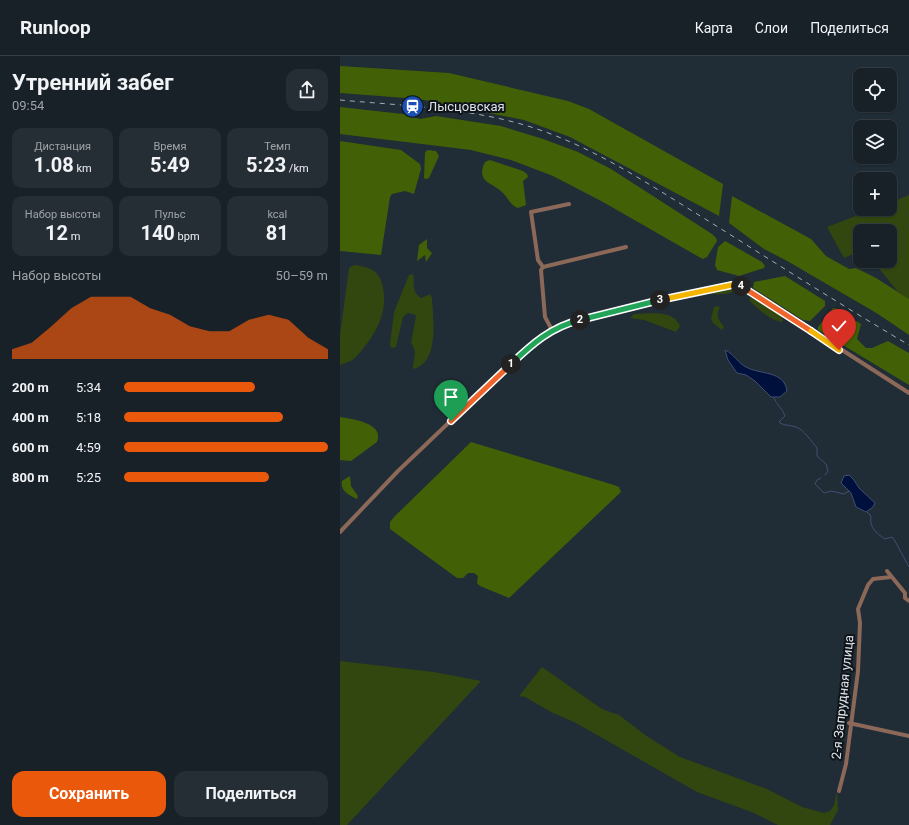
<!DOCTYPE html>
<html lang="ru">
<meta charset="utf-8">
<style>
body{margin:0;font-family:Roboto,sans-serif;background:#252e34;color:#f1f3f6;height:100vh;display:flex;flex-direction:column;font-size:15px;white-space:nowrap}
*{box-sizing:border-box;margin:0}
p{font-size:13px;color:#9fa3a8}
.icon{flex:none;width:22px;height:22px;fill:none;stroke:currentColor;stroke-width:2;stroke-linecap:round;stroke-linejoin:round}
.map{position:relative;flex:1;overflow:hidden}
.panel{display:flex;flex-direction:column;background:#182128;width:340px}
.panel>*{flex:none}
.controls{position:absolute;left:513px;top:12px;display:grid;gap:8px}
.controls a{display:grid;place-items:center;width:44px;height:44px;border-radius:8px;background:#182128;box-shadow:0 1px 3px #0004,0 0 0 1px #363e45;font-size:20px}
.pin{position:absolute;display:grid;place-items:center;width:34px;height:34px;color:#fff;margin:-41px -17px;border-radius:50% 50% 50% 0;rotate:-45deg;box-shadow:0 0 4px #0007}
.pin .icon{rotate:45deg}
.km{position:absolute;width:20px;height:20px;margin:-10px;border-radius:50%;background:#222;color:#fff;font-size:11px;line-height:20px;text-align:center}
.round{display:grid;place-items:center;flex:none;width:42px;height:42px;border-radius:12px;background:#252e34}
.head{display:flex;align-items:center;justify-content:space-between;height:68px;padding:0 12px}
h1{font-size:22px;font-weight:700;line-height:30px}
.metrics{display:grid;grid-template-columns:repeat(3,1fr);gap:6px;height:68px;padding:4px 12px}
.metrics div{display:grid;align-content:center;border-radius:10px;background:#252e34;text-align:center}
.metrics b{font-size:20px;font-weight:700}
.metrics small{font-size:11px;font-weight:400}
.metrics p{font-size:11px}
.chart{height:112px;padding:8px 12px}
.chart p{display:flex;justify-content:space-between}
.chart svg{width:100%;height:72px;margin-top:4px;fill:#ea580c;opacity:.7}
.cta{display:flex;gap:8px;margin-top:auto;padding:8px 12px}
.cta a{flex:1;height:46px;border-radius:12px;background:#ea580c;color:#fff;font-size:16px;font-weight:700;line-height:46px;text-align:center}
.cta a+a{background:#252e34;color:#f1f3f6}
ul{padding:0 12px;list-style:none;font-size:13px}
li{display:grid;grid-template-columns:64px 48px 1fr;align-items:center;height:30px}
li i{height:10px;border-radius:5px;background:#ea580c}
header{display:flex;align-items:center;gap:24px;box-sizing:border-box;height:56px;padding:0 20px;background:#182128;border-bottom:1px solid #363e45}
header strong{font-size:19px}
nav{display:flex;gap:22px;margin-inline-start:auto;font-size:14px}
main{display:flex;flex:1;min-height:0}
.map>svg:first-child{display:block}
</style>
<header>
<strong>Runloop</strong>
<nav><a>Карта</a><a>Слои</a><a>Поделиться</a></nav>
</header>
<main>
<section class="panel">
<div class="head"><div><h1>Утренний забег</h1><p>09:54</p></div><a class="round"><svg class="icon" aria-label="share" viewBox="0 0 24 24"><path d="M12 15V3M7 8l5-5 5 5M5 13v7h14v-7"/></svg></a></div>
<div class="metrics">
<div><p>Дистанция</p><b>1.08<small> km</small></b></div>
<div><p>Время</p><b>5:49</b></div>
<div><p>Темп</p><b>5:23<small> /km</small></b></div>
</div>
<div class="metrics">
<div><p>Набор высоты</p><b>12<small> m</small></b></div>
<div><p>Пульс</p><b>140<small> bpm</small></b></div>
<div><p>kcal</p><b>81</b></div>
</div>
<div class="chart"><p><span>Набор высоты</span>50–59 m</p>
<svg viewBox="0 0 160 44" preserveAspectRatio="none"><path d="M0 44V38L10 34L20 24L30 13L40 6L50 6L60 6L70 13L80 17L90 24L100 27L110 27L120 20L130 17L140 20L150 31L160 38V44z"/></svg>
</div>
<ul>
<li><b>200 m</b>5:34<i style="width:64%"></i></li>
<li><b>400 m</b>5:18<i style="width:78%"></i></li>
<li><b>600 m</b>4:59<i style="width:100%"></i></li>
<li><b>800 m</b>5:25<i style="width:71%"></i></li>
</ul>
<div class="cta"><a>Сохранить</a><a>Поделиться</a></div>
</section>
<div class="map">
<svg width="569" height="769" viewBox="0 0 569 769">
<rect width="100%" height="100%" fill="#202c36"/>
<g fill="#31470f">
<path d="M569,139V243L558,236L533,205H550V175H520V195L504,202L487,171L534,153H550V147Z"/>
<path d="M14,209C21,210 28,211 34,215C46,224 46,249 41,262C37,275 24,293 14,303C10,306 4,307 0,309V279L9,212Z"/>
<path d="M73,218C75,228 71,235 81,242L90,238L92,242C93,262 100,307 73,313C73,303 78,296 71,287L76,259L68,257L63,261L56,291L51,292L50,288L54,256L69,219Z"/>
<path d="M395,231L397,232V234C390,238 376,240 370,237V235Z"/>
<path d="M411,241L440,259L443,264L442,266C430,265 417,252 409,244Z"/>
<path d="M377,250L380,251C375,260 379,264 384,271L382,274L373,267L371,262L374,251Z"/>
<path d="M294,258C309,258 333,253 340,270L336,276L304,264L290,262Z"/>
<path d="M0,605L94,616L141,625L7,769H0Z"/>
<path d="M202,611L262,653L279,659L308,681L340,701L427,733L462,751L484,757L490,755L494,749L497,735L498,754L490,769H438L414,757L357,736L236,667L211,656L185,641L179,640Z"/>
</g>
<g fill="#426106">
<path d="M0,10L109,17L228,45L249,53L383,128L379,160L230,81L184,64L79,43L0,37Z"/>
<path d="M0,51L63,58L80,63L96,60L161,70L203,83L238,96L271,113L372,178L376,182L377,185L367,201L363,203L359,201L263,146L213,120L171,104L131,94L0,78Z"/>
<path d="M0,85L61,94L80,108L81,113L74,138L65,135L52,138L50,141L41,199L0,195Z"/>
<path d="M87,94L96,95L99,100L89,122L86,123L84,122L85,97Z"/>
<path d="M150,104L183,115L187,118L188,121L183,125L186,149L178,152C170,149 169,143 163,137C153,126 135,127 145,106Z"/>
<path d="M392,140L471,183L486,200L509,213L516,212L536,222L569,243V279L538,258L449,206L424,193L389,167Z"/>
<path d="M87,183V192L92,197L86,206L85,199L77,205L79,189Z"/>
<path d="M385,185L422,206L425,210L424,212L399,220L377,214L375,209L378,191Z"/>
<path d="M445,220L485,245V250L470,265L463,264L413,232L414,226Z"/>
<path d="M493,252C500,253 502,256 507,260C510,264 517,264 521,268L517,283L526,292H532L548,285L569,297V329L478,274V271Z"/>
<path d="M0,361C12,363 45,367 37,386L11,405L0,404Z"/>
<path d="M131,386L274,429L279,431L281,436L169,542L140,530L137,527L138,520L134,517H128L123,522H117L50,473V466L55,460Z"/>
<path d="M10,420L11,430L18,440L17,443C9,439 0,435 2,425Z"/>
</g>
<g fill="#00103d" stroke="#424f71">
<path d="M385,294C394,298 398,307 406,311C420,319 444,314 447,335L440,341H431L415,325L406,319L397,317L388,304Z"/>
<path d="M509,419L514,424L519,432L535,447L533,451L526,456L516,451L511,437L501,427L504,420Z"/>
</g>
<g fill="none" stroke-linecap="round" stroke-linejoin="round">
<g stroke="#424f71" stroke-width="1">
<path d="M434,342C436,349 443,352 445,360L439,366L440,367C445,370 451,369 456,371C463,373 472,386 477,392V400L486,408L488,415L485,419"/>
<path d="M481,422L477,424L475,428L484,437L491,435L504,438L509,435"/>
<path d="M527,456L531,460C529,471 536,477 545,483L552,481L555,485L569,511"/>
</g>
<g stroke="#8b6858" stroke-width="4">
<path d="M203,211L198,204L191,156L229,148"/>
<path d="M212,274L205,261L201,214L203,211L286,191"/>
<path d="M0,476L58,415L187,292L203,280L231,266L392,229H401L569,337"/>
<path d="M547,515L565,537V542L569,545"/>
<path d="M509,667L569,680"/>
<path d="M499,735L506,708L518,615L520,567L518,553L528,529L533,523L551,521"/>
</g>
<path stroke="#a4acb4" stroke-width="1" stroke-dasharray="5 5" stroke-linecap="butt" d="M0,44C66,50 137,52 200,74C258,94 310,129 362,161C431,204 499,248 569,289"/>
</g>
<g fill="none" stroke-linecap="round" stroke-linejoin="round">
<defs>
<path id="split-1" d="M111,365L171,308"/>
<path id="split-2" d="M171,308C192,288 211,271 240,264"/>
<path id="split-3" d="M240,264L320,244"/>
<path id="split-4" d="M320,244L392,229L401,230"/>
<path id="split-5" d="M401,230L471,275"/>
<path id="split-6" d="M471,275L499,294"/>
</defs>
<use href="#split-1" stroke="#fff" stroke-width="8"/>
<use href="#split-2" stroke="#fff" stroke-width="8"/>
<use href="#split-3" stroke="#fff" stroke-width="8"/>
<use href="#split-4" stroke="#fff" stroke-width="8"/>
<use href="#split-5" stroke="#fff" stroke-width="8"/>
<use href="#split-6" stroke="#fff" stroke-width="8"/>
<use href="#split-1" stroke="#f0652b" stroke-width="5"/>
<use href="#split-2" stroke="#22a559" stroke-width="5"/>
<use href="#split-3" stroke="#22a559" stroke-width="5"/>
<use href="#split-4" stroke="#f5b400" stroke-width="5"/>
<use href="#split-5" stroke="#f0652b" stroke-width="5"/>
<use href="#split-6" stroke="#f5b400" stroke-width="5"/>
</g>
<defs>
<symbol id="station-disc" viewBox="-11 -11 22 22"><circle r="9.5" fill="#1a4fb4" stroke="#0f1418"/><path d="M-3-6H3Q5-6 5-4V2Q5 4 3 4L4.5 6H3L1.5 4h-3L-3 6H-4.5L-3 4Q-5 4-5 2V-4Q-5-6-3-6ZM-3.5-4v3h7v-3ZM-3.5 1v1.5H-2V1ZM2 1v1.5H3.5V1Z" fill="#fff"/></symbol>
</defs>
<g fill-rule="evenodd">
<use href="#station-disc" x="60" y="38" width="25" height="25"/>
</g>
<g text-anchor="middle" stroke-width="4" stroke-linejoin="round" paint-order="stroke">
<g font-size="13" fill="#dce3ea" stroke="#0f1418" text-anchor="start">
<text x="88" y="55">Лысцовская</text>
</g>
<g font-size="13" fill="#dce3ea" stroke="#0f1418">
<text transform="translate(502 641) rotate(-84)" y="5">2-я Запрудная улица</text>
</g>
</g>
</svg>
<div class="controls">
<a><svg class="icon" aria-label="locate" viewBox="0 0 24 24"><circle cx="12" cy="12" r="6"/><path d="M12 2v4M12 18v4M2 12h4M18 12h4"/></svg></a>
<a><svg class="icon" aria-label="layers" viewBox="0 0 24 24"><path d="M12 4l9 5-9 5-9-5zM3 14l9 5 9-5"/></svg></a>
<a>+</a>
<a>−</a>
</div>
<div class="pin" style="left:111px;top:365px;background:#1e9e55"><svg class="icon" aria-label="arrive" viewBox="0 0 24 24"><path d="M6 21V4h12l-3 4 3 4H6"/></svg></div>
<div class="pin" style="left:499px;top:294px;background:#d93025"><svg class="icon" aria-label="check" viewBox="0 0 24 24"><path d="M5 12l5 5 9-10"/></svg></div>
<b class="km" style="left:171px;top:308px">1</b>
<b class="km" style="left:240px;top:264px">2</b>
<b class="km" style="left:320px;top:244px">3</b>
<b class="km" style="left:401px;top:230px">4</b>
</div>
</main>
